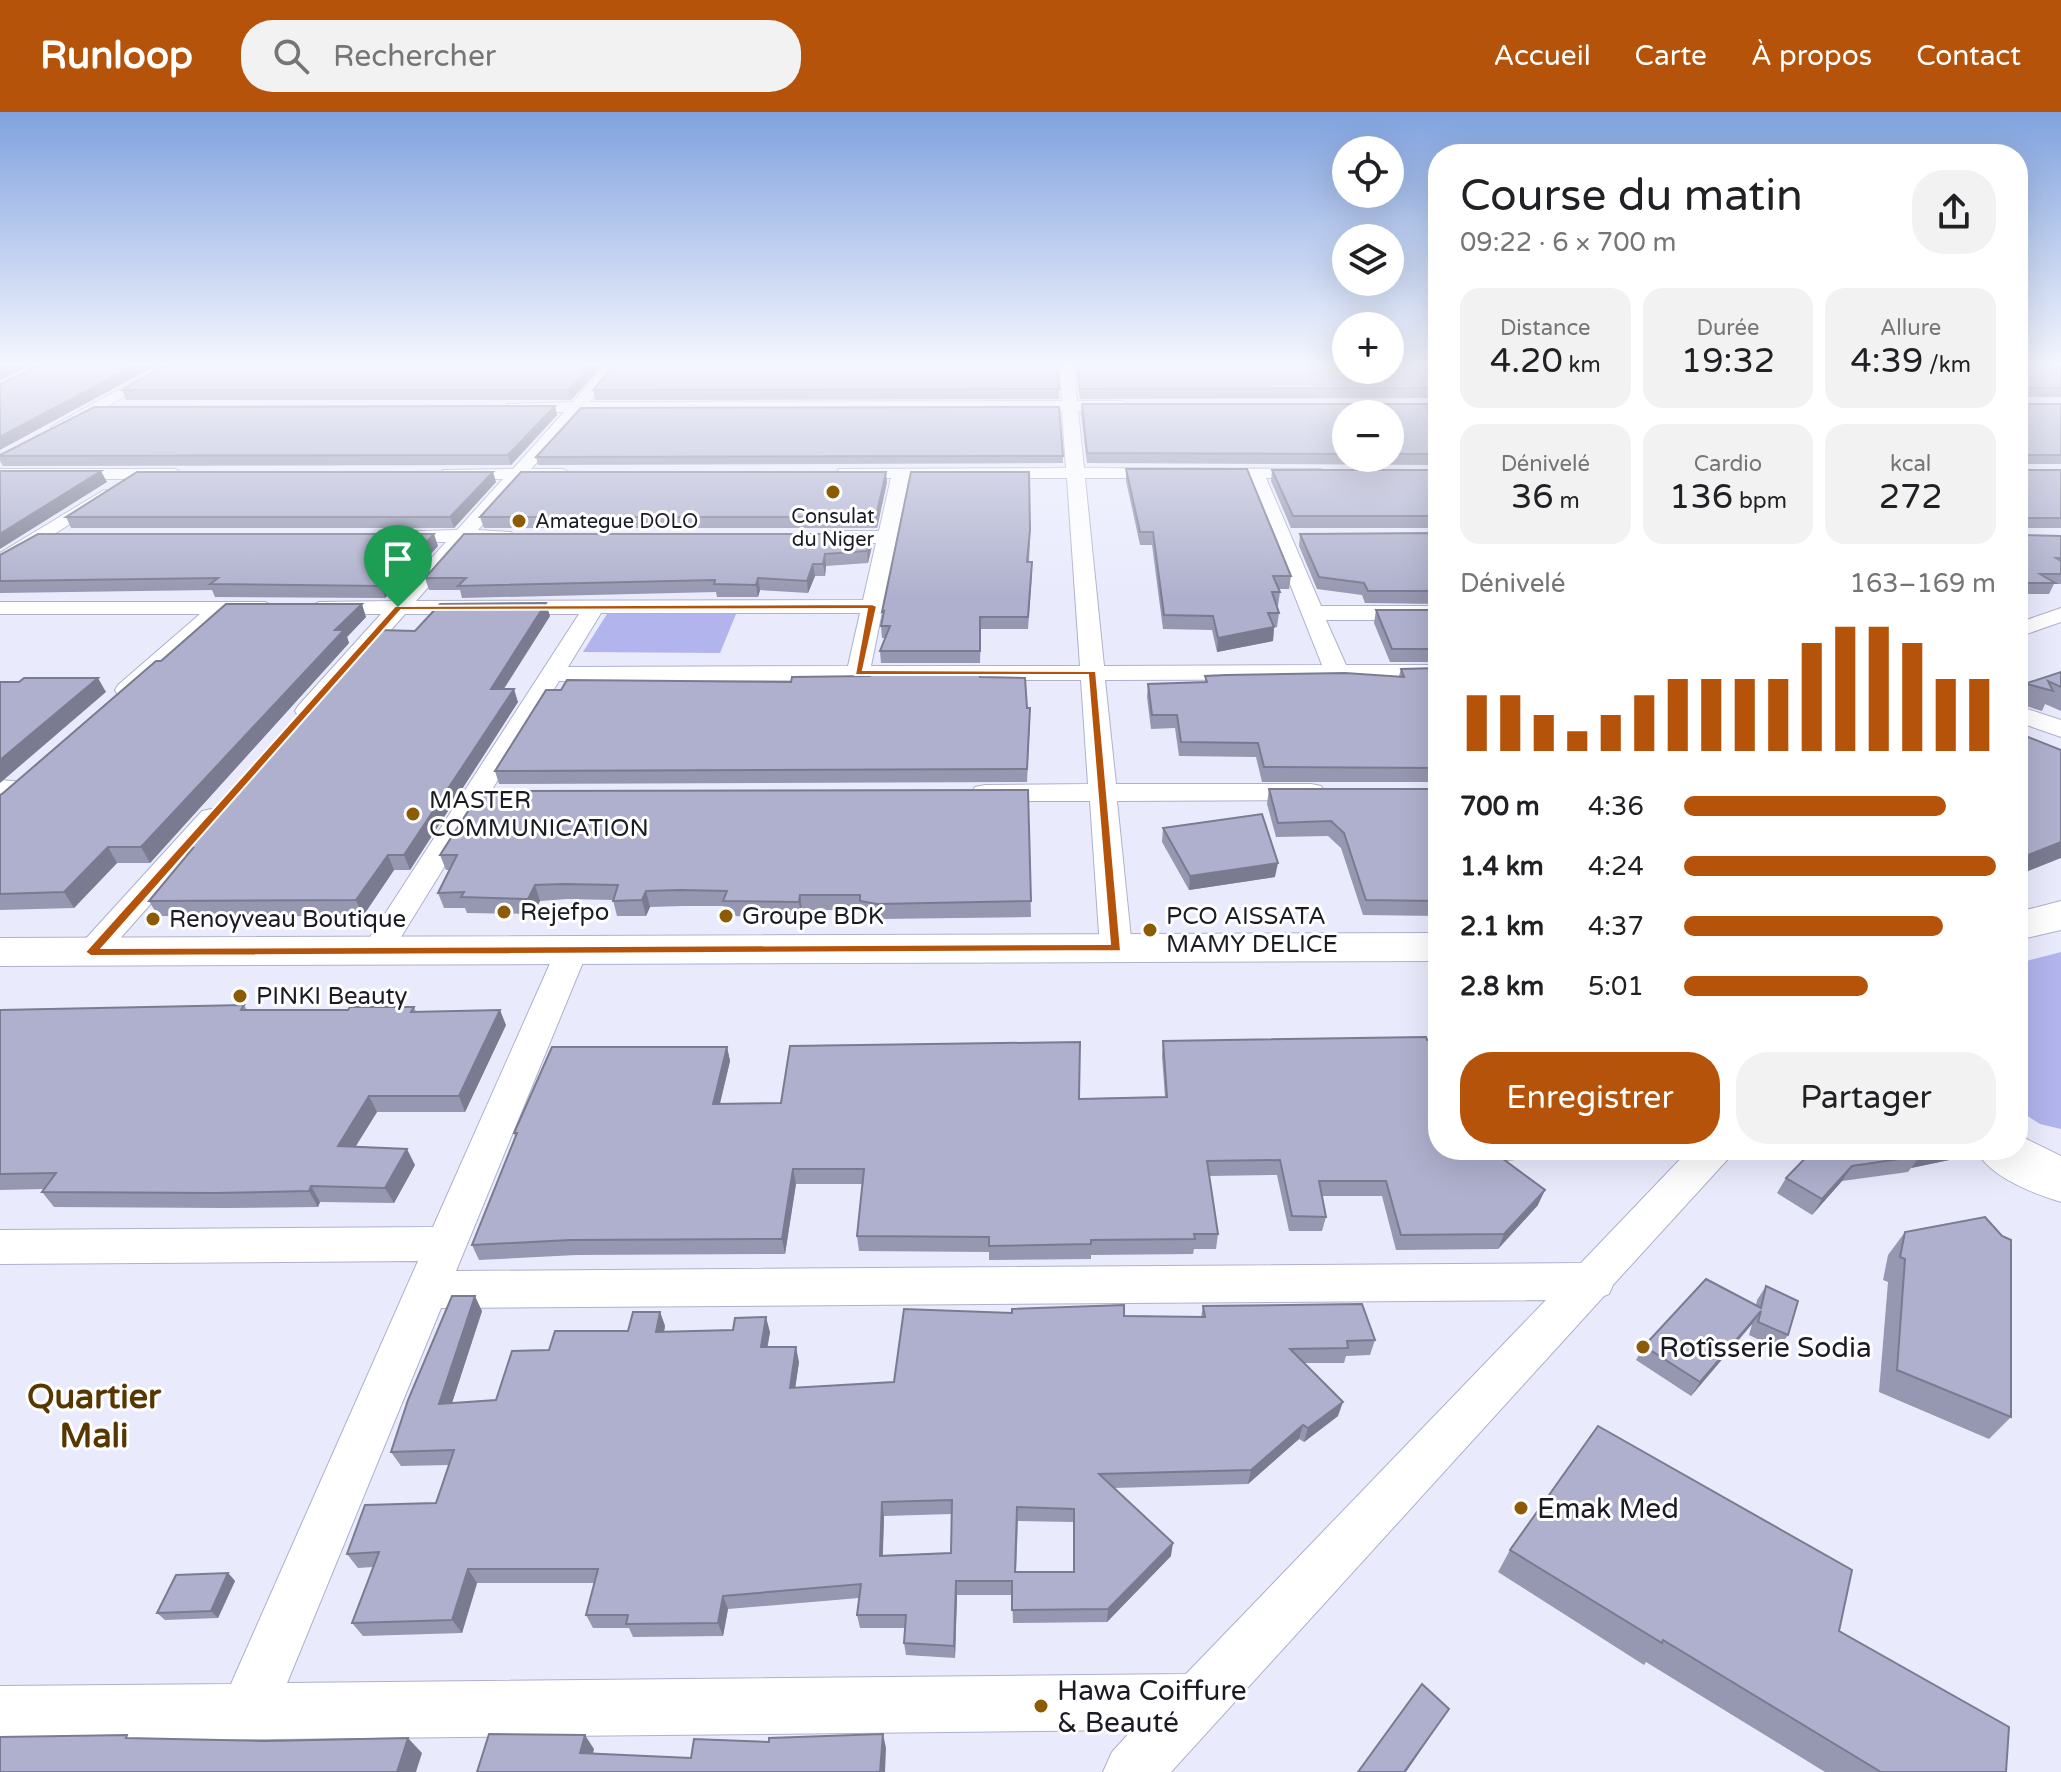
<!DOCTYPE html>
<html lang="fr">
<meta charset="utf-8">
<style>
body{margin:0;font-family:"Varela Round",sans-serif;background:#f2f2f2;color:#202124;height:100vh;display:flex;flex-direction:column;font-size:30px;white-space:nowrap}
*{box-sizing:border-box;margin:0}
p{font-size:26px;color:#757577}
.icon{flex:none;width:44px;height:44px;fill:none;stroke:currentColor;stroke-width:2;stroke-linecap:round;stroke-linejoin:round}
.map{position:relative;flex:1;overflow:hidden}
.panel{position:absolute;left:1428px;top:32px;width:600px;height:1016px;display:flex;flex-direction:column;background:#fff;border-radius:32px;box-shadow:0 8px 32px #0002}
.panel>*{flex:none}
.controls{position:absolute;left:1332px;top:24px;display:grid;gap:16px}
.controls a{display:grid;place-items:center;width:72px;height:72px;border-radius:50%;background:#fff;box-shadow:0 8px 32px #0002;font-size:40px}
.pin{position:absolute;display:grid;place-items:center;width:68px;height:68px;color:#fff;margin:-82px -34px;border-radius:50% 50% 50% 0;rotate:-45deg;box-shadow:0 0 8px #0007}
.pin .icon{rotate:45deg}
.round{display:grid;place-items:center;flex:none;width:84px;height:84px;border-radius:32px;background:#f2f2f2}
.summary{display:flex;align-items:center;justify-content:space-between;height:136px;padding:0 32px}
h1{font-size:44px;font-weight:600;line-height:60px}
.figures{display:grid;grid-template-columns:repeat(3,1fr);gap:12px;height:136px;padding:8px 32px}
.figures div{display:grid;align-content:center;border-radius:20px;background:#f2f2f2;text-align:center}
.figures b{font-size:34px;font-weight:600}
.figures small{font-size:22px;font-weight:400}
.figures p{font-size:22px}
.chart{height:224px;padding:16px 32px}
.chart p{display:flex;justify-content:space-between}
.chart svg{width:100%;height:144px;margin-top:8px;stroke:#b45309;stroke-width:6}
.button{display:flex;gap:16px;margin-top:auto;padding:16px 32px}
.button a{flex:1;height:92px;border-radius:32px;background:#b45309;color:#fff;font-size:32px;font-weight:600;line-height:92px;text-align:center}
.button a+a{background:#f2f2f2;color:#202124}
ul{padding:0 32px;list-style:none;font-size:26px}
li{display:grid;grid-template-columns:128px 96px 1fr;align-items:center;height:60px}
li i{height:20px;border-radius:10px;background:#b45309}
header{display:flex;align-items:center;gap:48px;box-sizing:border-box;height:112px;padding:0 40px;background:#b45309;color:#fff}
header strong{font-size:38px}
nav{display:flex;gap:44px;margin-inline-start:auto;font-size:28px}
.search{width:560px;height:72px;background:#f2f2f2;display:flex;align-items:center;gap:20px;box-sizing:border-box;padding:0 28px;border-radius:32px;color:#757577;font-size:30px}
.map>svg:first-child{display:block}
</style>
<header>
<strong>Runloop</strong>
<div class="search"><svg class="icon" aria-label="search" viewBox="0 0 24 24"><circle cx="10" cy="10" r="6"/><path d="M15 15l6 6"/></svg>Rechercher</div>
<nav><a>Accueil</a><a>Carte</a><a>À propos</a><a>Contact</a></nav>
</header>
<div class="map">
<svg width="2061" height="1660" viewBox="0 0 2061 1660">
<rect width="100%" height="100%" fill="#e9ebfd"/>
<g fill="#b1b4ed">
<path d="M607,502H736L720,541L583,540Z"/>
<path d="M2061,840V1017L2040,1012L2018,998V851Z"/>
</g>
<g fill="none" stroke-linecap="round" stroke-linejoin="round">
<defs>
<g id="street">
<path d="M165,252H183L65,318L59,320L51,315Z"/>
<path d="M607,252H622L589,290L1062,289L1059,252H1073L1077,289H1123L1131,294L1123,299H1078L1084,356L1321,357L1324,361L1315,366H1266L1321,494H1438V508H1326L1346,553H1438V567L1105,568L1116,672H1311L1321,674L1325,680L1321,686L1311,688L1117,689L1132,836L1127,843L1116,846L1105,843L1100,836L1090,689H985L975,687L971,681L975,675L985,673L1088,672L1081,568L559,569L388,846L377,849L366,846L361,839L579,502H405L316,604H298L295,599L298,594L381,502H319L308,496L319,490L393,489L446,430H394L384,424L387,420L457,418L503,367H449L443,366L440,362L443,358L513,357L564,300H513L505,295L508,292L573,290ZM1062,299L1066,356L839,357L836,361L845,366H891L879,419H830L820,425L830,431H876L863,488L416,489L468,430L511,428L514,424L511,420L478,418L522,367L569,366L572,362L563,357H531L581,300ZM909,366H1067L1080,554H871ZM1085,366H1248L1322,553L1104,554ZM601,501H860L848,554L568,555Z"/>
<path d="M0,357H175L184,362L175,367H0Z"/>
<path d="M104,378L110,379L113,383L110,387L0,456V441Z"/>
<path d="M0,490H265L276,496L265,502H227L136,583H118L115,578L118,573L200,502H0Z"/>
<path d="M2061,496V510L2018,525V511Z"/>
<path d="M2018,594L2061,608V625L2018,610Z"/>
<path d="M0,668L25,670L29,676L25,682L0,684Z"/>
<path d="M212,697L222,699L226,705L222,711L102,847L91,850L80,847L75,840L80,833L202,699Z"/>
<path d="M572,828L583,831L588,838L456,1159L1581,1151L1689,1038H1732L1727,1048L1613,1173L1609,1182L1604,1184L1171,1660H1103L1112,1640L1132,1618L0,1630V1574L231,1572L418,1149L0,1152V1118L433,1115L556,838L561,831ZM1546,1188L1186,1562L287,1571L441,1196Z"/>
</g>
<g id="secondary">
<path d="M2061,789V818L2018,828V800Z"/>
<path d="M1438,821V849L0,854V826Z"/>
<path d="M2018,1023L2061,1044V1090C2032,1081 1990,1065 1976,1038H2018Z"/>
</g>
</defs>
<use href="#street" stroke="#aeb0cd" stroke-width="2"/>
<use href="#secondary" stroke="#aeb0cd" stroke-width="2"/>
<use href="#street" fill="#fff" fill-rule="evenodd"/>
<use href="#secondary" fill="#fff" fill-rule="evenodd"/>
</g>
<g fill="#9697b0" fill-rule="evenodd">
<path d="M604,252L571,288H126L122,278Z"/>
<path d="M1075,252H1438V286L1080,287Z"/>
<path d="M2018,252H2061V285H2021L2022,292H2061V352H2021L2023,358H2061V416H2021V423L2061,424V472H2054L2049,482H2018Z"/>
<path d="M1059,277V287L595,288L593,278Z"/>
<path d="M1082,292H1438V353L1087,351L1081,302ZM1346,302H1390V346H1346Z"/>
<path d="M555,294L557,303L511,353L3,354L0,349V343Z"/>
<path d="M1063,344V351L538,353L536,345Z"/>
<path d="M1126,357L1291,464L1289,477H1279L1280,480L1278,494H1277L1279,501L1277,515H1274L1273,529L1217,540L1212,518L1163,517L1152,433H1140L1126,369Z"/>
<path d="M1272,358H1438V416H1291L1271,369Z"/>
<path d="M496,370L454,416H71L66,405Z"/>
<path d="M887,370L877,416H484L480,405Z"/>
<path d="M1438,421V492L1365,491L1362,483L1317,477L1299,434L1300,422Z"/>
<path d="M1030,429L1029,450L1032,461L1028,517H981L980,551H881L880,539L885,526H882L881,514Z"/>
<path d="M438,434L398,478H393L385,486L215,485L212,478L0,481V443Z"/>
<path d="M872,434L868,451L826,454L825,464H815L808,481L760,478L758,485H717L716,480L462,486L460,478H429L425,466Z"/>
<path d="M1376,498H1438V550H1390L1374,511Z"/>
<path d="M550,504L504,577L518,590L410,758H394L363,804H158L149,789L187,744L182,736Z"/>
<path d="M366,505L347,525L349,531L150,751H117L74,796L0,798V683L2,682L161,549Z"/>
<path d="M1438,556V670H1262L1256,645L1179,644L1175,616L1151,617L1147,585L1148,572L1205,570V564H1399L1401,557Z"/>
<path d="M2061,560V599L2045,592L2042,599L2026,594L2018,608V574Z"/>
<path d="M980,565L1027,596L1030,609L1027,670L499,672L495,659Z"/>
<path d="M1269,677H1438V804L1363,803L1341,736L1328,724L1276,725L1267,692Z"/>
<path d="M1028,678L1031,805L879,807L862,804L861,798H802L801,805L726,804L724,794H683L650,795L646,804H617L613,788L567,787L540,789L533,802L467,801L465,796H444L438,781L449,758H446L440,743Z"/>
<path d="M1163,716L1275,765L1189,778L1162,730Z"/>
<path d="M244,893L247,898H348L414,895L416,900L506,913L465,1000H377L355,1035L415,1053L394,1091L320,1090L318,1095L225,1096L54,1095L42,1080L43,1077L0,1078V898Z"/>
<path d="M1163,929L1438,1038H1519L1515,1048L1505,1049L1538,1093L1498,1137L1396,1138L1382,1084H1322L1326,1105L1322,1119H1289L1277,1063L1209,1064L1218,1122L1216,1137H1194L1193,1142L1091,1143V1147L989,1148V1140L859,1139L857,1124L862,1072H796L785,1142L576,1143L479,1148L472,1133L515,1025L514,1021L727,935L730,949L720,992L1165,985L1162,944Z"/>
<path d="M1813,1038H1961L1954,1047L1911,1056L1908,1060L1842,1069L1812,1103L1777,1081L1786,1066Z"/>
<path d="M1905,1120L2011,1305L1989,1327L1879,1280L1888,1170L1883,1168L1888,1143Z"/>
<path d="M1766,1174L1788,1223L1778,1237L1749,1223L1752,1212L1691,1284L1636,1248L1644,1234L1756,1193L1757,1188Z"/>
<path d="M1203,1194L1375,1228L1370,1243L1346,1244L1344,1251H1304L1338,1304L1304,1330L1299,1327L1248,1372L1114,1376L1171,1444L1107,1510L1013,1511L1012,1483H957L955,1546L906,1543L904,1531L905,1516H860L857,1503L859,1486L728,1497L723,1524L633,1525L629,1516H593L586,1503L594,1471H477L462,1521L363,1524L352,1511L373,1455L358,1456L347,1442L436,1391L449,1353L401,1354L391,1340L482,1199L452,1291L496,1288L549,1238L628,1219L660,1200L665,1214L664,1220H770L767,1235L799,1250L795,1276L894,1270L1012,1201L1201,1205ZM952,1402L951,1441L883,1443L884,1404ZM1018,1409L1073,1410L1074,1460H1016Z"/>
<path d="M1510,1438L1839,1519L2006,1660H1825L1646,1550L1644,1553L1498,1460Z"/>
<path d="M228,1461L235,1469L218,1506L165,1508L157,1501Z"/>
</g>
<g fill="#7a7b90">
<path d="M8,252H33L0,268V256Z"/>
<path d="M137,252H159L0,338V325Z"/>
<path d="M593,252H604L571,288L568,278Z"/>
<path d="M555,294L557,303L511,353L508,343Z"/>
<path d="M101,359L107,370L0,437V422Z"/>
<path d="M493,360L496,370L454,416L450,405Z"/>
<path d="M886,360L887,370L877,416L876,405Z"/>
<path d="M434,422L438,434L398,478L394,466Z"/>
<path d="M871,422L872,434L868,451L867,439Z"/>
<path d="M825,442L826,454L825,464L823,452Z"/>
<path d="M813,452L815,464L808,481L807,469Z"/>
<path d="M388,466L393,478L385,486L381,474Z"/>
<path d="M758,466L760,478L758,485L756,473Z"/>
<path d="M546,491L550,504L495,590L491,577Z"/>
<path d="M362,492L366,505L347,525L349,531L150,751L141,735L335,518Z"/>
<path d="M1274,515L1273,529L1217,540L1218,526Z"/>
<path d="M98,566L106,580L0,671V648Z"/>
<path d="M514,577L518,590L410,758L404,743Z"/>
<path d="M2027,593L2018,608V597Z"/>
<path d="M2061,730V746L2018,763V747Z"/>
<path d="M108,735L117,751L74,796L64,780Z"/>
<path d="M388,743L394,758L363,804L356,788Z"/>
<path d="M1278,751L1275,765L1189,778L1190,764Z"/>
<path d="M535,773L540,789L533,802L528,787Z"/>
<path d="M646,779L650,795L646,804L642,788Z"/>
<path d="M800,783L802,798L801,805L799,790Z"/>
<path d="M500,898L506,913L465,1000L459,984Z"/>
<path d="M727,935L730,949L716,1007L713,992Z"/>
<path d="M369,984L377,1000L346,1050L338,1034Z"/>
<path d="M407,1037L415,1053L394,1091L385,1076Z"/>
<path d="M1934,1038H1961L1954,1047L1911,1056L1920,1044L1917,1042Z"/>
<path d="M1852,1054L1842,1069L1812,1103L1822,1087Z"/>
<path d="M793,1057L796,1072L785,1142L782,1127Z"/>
<path d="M311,1074L320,1090L318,1095L309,1079Z"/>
<path d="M1545,1078L1538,1093L1498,1137L1504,1122Z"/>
<path d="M475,1184L482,1199L447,1306L439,1292Z"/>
<path d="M1761,1199L1752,1212L1691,1284L1700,1270Z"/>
<path d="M660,1200L665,1214L661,1235L656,1220Z"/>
<path d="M766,1205L770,1220L765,1250L761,1235Z"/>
<path d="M796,1235L799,1250L793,1291L790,1276Z"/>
<path d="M1343,1290L1338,1304L1304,1330L1308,1316Z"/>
<path d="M1303,1313L1299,1327L1248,1372L1251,1358Z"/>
<path d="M882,1390L884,1404L882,1457L880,1444Z"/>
<path d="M1173,1431L1171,1444L1107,1510L1108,1497Z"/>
<path d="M468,1457L477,1471L462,1521L452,1508Z"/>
<path d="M228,1461L235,1469L218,1506L211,1499Z"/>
<path d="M956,1469L957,1483L955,1546L954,1534Z"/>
<path d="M723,1484L728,1497L723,1524L718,1511Z"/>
<path d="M1449,1597L1406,1660H1404Z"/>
<path d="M883,1622L886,1636L885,1660H880Z"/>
<path d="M585,1623L594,1637L590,1656L580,1641Z"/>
<path d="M408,1626L422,1641L416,1660H397Z"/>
</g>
<g fill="#aeb0cd" stroke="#7a7b90" stroke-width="2" fill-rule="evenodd">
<path d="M42,252H137L0,325V272Z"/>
<path d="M167,252H593L568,278H122Z"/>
<path d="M615,252H1057L1059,277L593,278Z"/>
<path d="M1077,252H1346V258H1390V252H1438V276L1080,277Z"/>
<path d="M2018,252H2061V276H2022L2019,279L2022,292H2061V343H2023L2020,346L2023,358H2061V406H2023L2020,409L2021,423L2061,424V446H2056L2061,449V462H2040L2055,471H2018Z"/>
<path d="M1082,292H1438V342H1390V302H1346V342L1087,341Z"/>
<path d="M555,294L508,343L0,344V343L94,295Z"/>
<path d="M1059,295L1063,344L536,345L581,296Z"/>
<path d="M1126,357H1247L1291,464H1273L1280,480H1272L1279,501H1268L1274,515L1218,526L1213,504L1164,503L1153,420H1140Z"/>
<path d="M1272,358H1438V404H1293Z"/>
<path d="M0,359H101L0,422Z"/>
<path d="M137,360H493L450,405H66Z"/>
<path d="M521,360H886L876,405H480Z"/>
<path d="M911,360H1029L1030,418L1027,450H1032L1028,505H980V539H880L890,514H881L884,499L882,500Z"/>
<path d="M1438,421V479H1368L1364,471L1319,465L1300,422Z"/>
<path d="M38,422H434L394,466H388L381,474L210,472L218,466L0,469V443Z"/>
<path d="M464,422H871L867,439L825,442L823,452H813L807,469L758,466L756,473L714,472L715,468L458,474L466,466H425Z"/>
<path d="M546,491L491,577H514L404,743H388L356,788L149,789L193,736H182L378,518L415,519L440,492Z"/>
<path d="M226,492H362L335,518H344L141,735H108L64,780L0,782V683L2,682L156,549H161Z"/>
<path d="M1376,498H1438V537H1392Z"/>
<path d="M1438,556V656L1264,655L1258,631L1181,630L1177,603H1152L1148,572L1207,570L1205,564L1226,563L1345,561L1404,565L1401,557Z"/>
<path d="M872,559H980V565L1025,566L1027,596H1030L1027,657L495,659L546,578H561L567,568L791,570L792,565L870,564Z"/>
<path d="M2061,560V575L2048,569L2053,579L2027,572V593L2018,597V574Z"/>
<path d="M24,566H98L0,648V570H19Z"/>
<path d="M2018,621L2061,638V730L2018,747Z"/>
<path d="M1269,677H1438V789L1366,788L1344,721L1331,709L1278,711Z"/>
<path d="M1028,678L1031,789L877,792L860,789V783H800L799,790L723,789L727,779L680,778L646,779L642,788L613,789L618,773L563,772L535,773L528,787L461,785L464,780L438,781L457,743H440L481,679Z"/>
<path d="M1262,702L1278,751L1190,764L1163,716Z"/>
<path d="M244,893L241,898H348L350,895H414L411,900L500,898L459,984H369L338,1034L407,1037L385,1076L311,1074L309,1079L215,1081L42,1080L56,1061L0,1062V898Z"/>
<path d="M1426,925L1427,928H1438V1038H1491L1545,1078L1504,1122L1401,1123L1386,1069H1319L1326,1105L1292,1104L1280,1048L1207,1049L1218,1122H1194L1195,1127L1091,1128V1132L989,1134V1125L857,1124L864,1057H793L782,1127L570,1128L472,1133L517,1021H514L552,935H727L713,992L781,991L790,934L1080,930L1079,987L1167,985L1163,929Z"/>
<path d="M1813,1038H1934L1917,1042L1920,1044L1852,1054L1822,1087L1786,1066Z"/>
<path d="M1985,1105L2002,1124L2011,1128V1305L1897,1258L1905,1147L1900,1145L1905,1120Z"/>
<path d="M1706,1167L1761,1196L1766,1174L1798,1189L1788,1223L1758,1210L1761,1199L1700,1270L1644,1234Z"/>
<path d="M452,1184H475L439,1292L496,1288L512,1239L549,1238L555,1219H628L633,1200H660L656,1220L733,1218L735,1206L766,1205L761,1235H796L790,1276L894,1270L904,1197L1012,1201V1197L1124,1193V1204L1205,1205L1203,1194L1362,1192L1375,1228L1347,1229L1348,1236L1290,1237L1343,1290L1308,1316L1303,1313L1251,1358L1099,1362L1173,1431L1108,1497L1012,1498V1469H956L954,1534L904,1531L906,1503H857L861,1472L723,1484L718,1511L626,1512L628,1503H586L598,1457H468L452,1508L352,1511L379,1440L347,1442L365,1393L436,1391L454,1338L391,1340L408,1288ZM952,1388L951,1441L880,1444L882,1390ZM1017,1395L1074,1397V1460H1015Z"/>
<path d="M1598,1314L1852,1458L1839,1519L2009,1615L2006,1660H1881L1663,1528L1662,1531L1510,1438Z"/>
<path d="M228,1461L211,1499L157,1501L176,1463Z"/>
<path d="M1422,1572L1449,1597L1404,1660H1358Z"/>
<path d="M489,1622L585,1623L580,1641L691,1646L694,1627L769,1630V1626L883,1622L880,1660H477Z"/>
<path d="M127,1623L126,1626L265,1629L408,1626L397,1660H0V1625Z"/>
</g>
<linearGradient id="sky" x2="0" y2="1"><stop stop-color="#80a2de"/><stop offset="0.52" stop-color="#f5f6fe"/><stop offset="1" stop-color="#f5f6fe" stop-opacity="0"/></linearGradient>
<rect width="2061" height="485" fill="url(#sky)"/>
<path fill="#b45309" stroke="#fff" stroke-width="2" fill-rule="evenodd" d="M872,492L877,494L863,558L1096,559L1121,839L91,844L85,840L395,494ZM867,497L855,563H1088L1110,832L102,836L401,498Z"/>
<g fill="#8c5b04" stroke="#fff" stroke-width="3">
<circle cx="833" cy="380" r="8"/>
<circle cx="519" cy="409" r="8"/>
<circle cx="413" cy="702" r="8"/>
<circle cx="504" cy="800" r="8"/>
<circle cx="726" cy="804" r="8"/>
<circle cx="153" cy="807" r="8"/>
<circle cx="1150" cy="818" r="8"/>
<circle cx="240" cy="884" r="8"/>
<circle cx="1643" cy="1235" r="8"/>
<circle cx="1521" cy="1396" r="8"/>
<circle cx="1041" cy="1594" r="8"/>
</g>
<g text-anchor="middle" stroke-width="6" stroke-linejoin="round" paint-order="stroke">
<g font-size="20" fill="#1a1b25" stroke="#fff">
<text x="833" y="411">Consulat<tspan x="833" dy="23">du Niger</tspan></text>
<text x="535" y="416" text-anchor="start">Amategue DOLO</text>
</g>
<g font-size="24" fill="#1a1b25" stroke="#fff" text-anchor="start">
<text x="429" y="696">MASTER<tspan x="429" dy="28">COMMUNICATION</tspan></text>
<text x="520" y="808">Rejefpo</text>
<text x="742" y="812">Groupe BDK</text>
<text x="1166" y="812">PCO AISSATA<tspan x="1166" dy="28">MAMY DELICE</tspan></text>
<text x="169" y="815">Renoyveau Boutique</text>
<text x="256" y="892">PINKI Beauty</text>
</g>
<g font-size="28" fill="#1a1b25" stroke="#fff" text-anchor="start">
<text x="1659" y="1245">Rotîsserie Sodia</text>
<text x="1537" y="1406">Emak Med</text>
<text x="1057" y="1588">Hawa Coiffure<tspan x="1057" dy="32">&amp; Beauté</tspan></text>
</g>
<g font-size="34" font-weight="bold" fill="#573600" stroke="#fff">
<text x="94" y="1296">Quartier<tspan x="94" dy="39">Mali</tspan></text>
</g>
</g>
</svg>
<div class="controls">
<a><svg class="icon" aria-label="locate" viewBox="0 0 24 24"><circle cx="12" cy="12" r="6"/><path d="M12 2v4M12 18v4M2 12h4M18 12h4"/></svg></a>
<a><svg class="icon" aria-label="layers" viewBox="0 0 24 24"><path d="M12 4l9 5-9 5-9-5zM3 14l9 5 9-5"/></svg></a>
<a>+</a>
<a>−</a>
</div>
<div class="pin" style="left:398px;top:495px;background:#1e9e55"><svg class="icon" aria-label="arrive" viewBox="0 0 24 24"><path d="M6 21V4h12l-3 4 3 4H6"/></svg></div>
<section class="panel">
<div class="summary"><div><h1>Course du matin</h1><p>09:22 · 6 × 700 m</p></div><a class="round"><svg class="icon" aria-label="share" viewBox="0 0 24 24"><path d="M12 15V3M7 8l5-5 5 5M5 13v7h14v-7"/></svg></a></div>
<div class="figures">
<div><p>Distance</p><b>4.20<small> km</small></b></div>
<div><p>Durée</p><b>19:32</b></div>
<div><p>Allure</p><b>4:39<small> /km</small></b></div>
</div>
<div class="figures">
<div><p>Dénivelé</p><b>36<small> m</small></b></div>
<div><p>Cardio</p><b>136<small> bpm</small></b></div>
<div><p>kcal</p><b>272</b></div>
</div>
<div class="chart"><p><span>Dénivelé</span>163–169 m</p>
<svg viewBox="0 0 160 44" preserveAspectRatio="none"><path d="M5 44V27M15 44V27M25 44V33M35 44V38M45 44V33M55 44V27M65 44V22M75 44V22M85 44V22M95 44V22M105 44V11M115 44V6M125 44V6M135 44V11M145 44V22M155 44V22"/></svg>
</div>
<ul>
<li><b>700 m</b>4:36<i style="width:84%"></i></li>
<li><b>1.4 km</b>4:24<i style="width:100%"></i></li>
<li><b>2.1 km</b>4:37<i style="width:83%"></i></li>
<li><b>2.8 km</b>5:01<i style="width:59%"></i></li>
</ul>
<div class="button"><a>Enregistrer</a><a>Partager</a></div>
</section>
</div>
